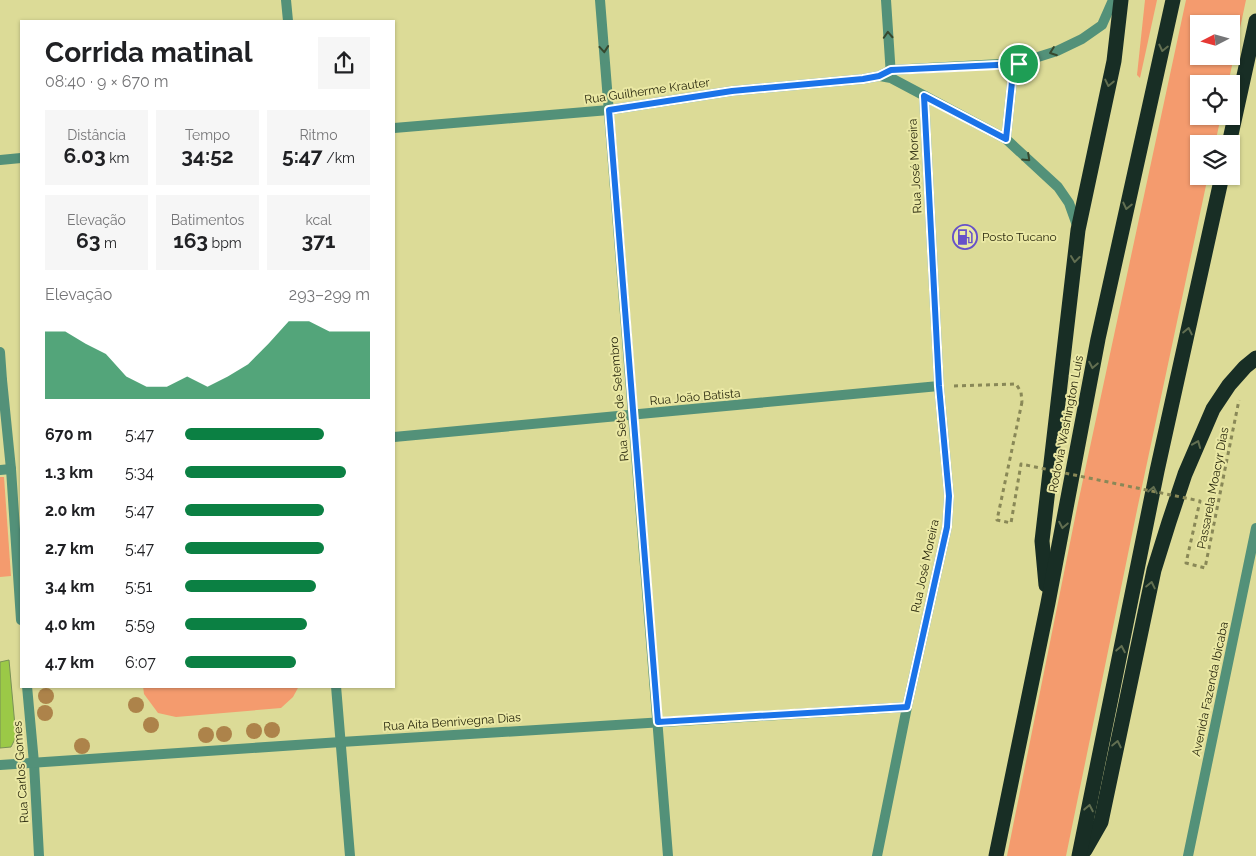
<!DOCTYPE html>
<html lang="pt">
<meta charset="utf-8">
<style>
body{margin:0;font-family:Raleway,sans-serif;background:#f6f6f6;color:#202124;height:100vh;display:flex;flex-direction:column;font-size:19px;white-space:nowrap}
*{box-sizing:border-box;margin:0}
p{font-size:16px;color:#757577}
.icon{flex:none;width:28px;height:28px;fill:none;stroke:currentColor;stroke-width:2;stroke-linecap:round;stroke-linejoin:round}
.map{position:relative;flex:1;overflow:hidden}
.drawer{position:absolute;left:20px;top:20px;width:375px;height:668px;display:flex;flex-direction:column;background:#fff;border-radius:0px;box-shadow:0 1px 4px #0004}
.drawer>*{flex:none}
.needle{width:32px;rotate:264deg}
.tools{position:absolute;left:1190px;top:15px;display:grid;gap:10px}
.tools a{display:grid;place-items:center;width:50px;height:50px;border-radius:0px;background:#fff;box-shadow:0 1px 4px #0004;font-size:25px}
.pin{position:absolute;display:grid;place-items:center;width:42px;height:42px;color:#fff;margin:-21px;border:2px solid #fff;border-radius:50%;box-shadow:0 1px 5px #0007}
.round{display:grid;place-items:center;flex:none;width:52px;height:52px;border-radius:0px;background:#f6f6f6}
.headline{display:flex;align-items:center;justify-content:space-between;height:85px;padding:0 25px}
h1{font-size:28px;font-weight:700;line-height:38px}
.stats{display:grid;grid-template-columns:repeat(3,1fr);gap:8px;height:85px;padding:5px 25px}
.stats div{display:grid;align-content:center;border-radius:0px;background:#f6f6f6;text-align:center}
.stats b{font-size:21px;font-weight:700}
.stats small{font-size:14px;font-weight:400}
.stats p{font-size:14px}
.chart{height:140px;padding:10px 25px}
.chart p{display:flex;justify-content:space-between}
.chart svg{width:100%;height:90px;margin-top:5px;fill:#0b8043;opacity:.7}
ul{padding:0 25px;list-style:none;font-size:16px}
li{display:grid;grid-template-columns:80px 60px 1fr;align-items:center;height:38px}
li i{height:12px;border-radius:6px;background:#0b8043}
.map>svg:first-child{display:block}
</style>
<div class="map">
<svg width="1256" height="856" viewBox="0 0 1256 856">
<rect width="100%" height="100%" fill="#dcdb97"/>
<g fill="#f49b6e" fill-rule="evenodd">
<path d="M1145,0H1157L1140,78L1137,75Z"/>
<path d="M1186,0H1246L1228,84H1199V116H1221L1215,144H1199V176H1208L1137,510L1066,856H1007L1078,503ZM1199,24H1231V56H1199Z"/>
<path d="M0,477H4L11,576L0,577Z"/>
<path d="M143,686H299L293,697L281,708L176,717L158,713L144,694Z"/>
</g>
<path fill="#9bc947" stroke="#789056" d="M9,660L16,737L11,747L0,748V662Z"/>
<g fill="none" stroke-linecap="round" stroke-linejoin="round">
<path stroke="#898857" stroke-width="3" stroke-dasharray="4 4" stroke-linecap="butt" d="M954,386L1016,384L1021,392L1022,402"/>
<g stroke="#539179" stroke-width="10">
<path d="M286,0L288,21"/>
<path d="M600,0L668,856"/>
<path d="M2,380L11,469L21,620"/>
<path d="M394,437L939,386"/>
<path d="M0,470L11,469"/>
<path d="M27,686L34,763L39,856"/>
<path d="M336,686L350,856"/>
<path d="M0,765L341,742L907,707"/>
<path d="M877,856L907,707L947,527L949,496L939,386L924,96"/>
<path d="M1188,856L1256,528"/>
</g>
<g stroke="#539179" stroke-width="10">
<path d="M886,0L891,76"/>
<path d="M880,76L891,78L1006,139L1058,187L1069,203L1078,228"/>
<path d="M394,128L609,110L732,91L863,79L879,76L891,70L1019,63L1057,51L1082,39L1102,25L1113,0"/>
<path d="M1006,139L1012,82L1019,63"/>
<path d="M0,160L21,158"/>
<path d="M0,352L2,380L0,384"/>
</g>
<g stroke="#182e25" stroke-width="15">
<path d="M1229,144L1256,21"/>
<path d="M1046,585L1042,541L1078,230L1114,61L1121,0"/>
<path d="M1085,850L1101,822L1154,570L1169,522L1185,474L1213,409L1229,385L1245,367L1256,358"/>
<path d="M996,856L1048,603L1098,339L1173,0"/>
<path d="M1079,856L1157,471L1222,176"/>
</g>
<path stroke="#898857" stroke-width="3" stroke-dasharray="4 4" stroke-linecap="butt" d="M1022,402L997,520L1011,523L1021,464L1200,501L1186,563L1205,568L1239,400"/>
</g>
<g fill="#ad834a">
<circle cx="46" cy="696" r="8"/>
<circle cx="136" cy="705" r="8"/>
<circle cx="45" cy="713" r="8"/>
<circle cx="151" cy="725" r="8"/>
<circle cx="272" cy="730" r="8"/>
<circle cx="254" cy="731" r="8"/>
<circle cx="224" cy="734" r="8"/>
<circle cx="206" cy="735" r="8"/>
<circle cx="82" cy="746" r="8"/>
</g>
<defs><path id="oneway-chevron" d="M-2-3.5L2.5 0L-2 3.5" fill="none" stroke-width="1.6" stroke-linecap="round" stroke-linejoin="round" transform="scale(1.25)"/></defs>
<g stroke="#36482e">
<use href="#oneway-chevron" transform="translate(888 35) rotate(-93)"/>
<use href="#oneway-chevron" transform="translate(604 49) rotate(85)"/>
<use href="#oneway-chevron" transform="translate(1053 52) rotate(160)"/>
<use href="#oneway-chevron" transform="translate(1027 158) rotate(43)"/>
</g>
<g stroke="#626f51">
<use href="#oneway-chevron" transform="translate(1163 48) rotate(103)"/>
<use href="#oneway-chevron" transform="translate(1109 83) rotate(102)"/>
<use href="#oneway-chevron" transform="translate(1127 206) rotate(103)"/>
<use href="#oneway-chevron" transform="translate(1075 259) rotate(97)"/>
<use href="#oneway-chevron" transform="translate(1188 331) rotate(-78)"/>
<use href="#oneway-chevron" transform="translate(1093 365) rotate(101)"/>
<use href="#oneway-chevron" transform="translate(1197 444) rotate(-68)"/>
<use href="#oneway-chevron" transform="translate(1153 490) rotate(-79)"/>
<use href="#oneway-chevron" transform="translate(1063 525) rotate(101)"/>
<use href="#oneway-chevron" transform="translate(1151 585) rotate(-78)"/>
<use href="#oneway-chevron" transform="translate(1121 649) rotate(-79)"/>
<use href="#oneway-chevron" transform="translate(1117 744) rotate(-78)"/>
<use href="#oneway-chevron" transform="translate(1089 808) rotate(-79)"/>
</g>
<g fill="none" stroke-linecap="round" stroke-linejoin="round">
<defs>
<path id="route" d="M1019,64L1012,82L1006,139L924,96L939,386L949,496L947,527L907,707L658,722L609,110L732,91L863,79L879,76L891,70Z"/>
</defs>
<use href="#route" stroke="#fff" stroke-width="10"/>
<use href="#route" stroke="#1a73e8" stroke-width="6"/>
</g>
<defs>
<symbol id="fuel-ring" viewBox="-11 -11 22 22"><circle r="9.5" fill="#eae8a4" stroke="#6650c9" stroke-width="1.5"/><path d="M-5.5-6h7V0h2V4h1.3V-2.5L3-4.5l.8-.8L6-3V5H2.5V1h-1V6h-7ZM-4.2-4.7v3.2H.2V-4.7Z" fill="#6650c9"/></symbol>
</defs>
<g fill-rule="evenodd">
<use href="#fuel-ring" x="951" y="223" width="28" height="28"/>
</g>
<g text-anchor="middle" stroke-width="4" stroke-linejoin="round" paint-order="stroke">
<g font-size="12" fill="#2a290e" stroke="#eae8a4">
<text transform="translate(647 91) rotate(-8)" y="4">Rua Guilherme Krauter</text>
<text transform="translate(915 166) rotate(-93)" y="4">Rua José Moreira</text>
<text transform="translate(695 397) rotate(-5)" y="4">Rua João Batista</text>
<text transform="translate(619 399) rotate(-95)" y="4">Rua Sete de Setembro</text>
<text transform="translate(1066 424) rotate(-79)" y="4">Rodovia Washington Luís</text>
<text transform="translate(1213 488) rotate(-79)" y="4">Passarela Moacyr Dias</text>
<text transform="translate(925 566) rotate(-78)" y="4">Rua José Moreira</text>
<text transform="translate(1210 689) rotate(-78)" y="4">Avenida Fazenda Ibicaba</text>
<text transform="translate(452 722) rotate(-4)" y="4">Rua Aita Benrivegna Dias</text>
<text transform="translate(21 772) rotate(-94)" y="4">Rua Carlos Gomes</text>
</g>
<g font-size="12" fill="#2a290e" stroke="#eae8a4" text-anchor="start">
<text x="982" y="241">Posto Tucano</text>
</g>
</g>
</svg>
<div class="tools">
<a><svg class="needle" viewBox="-14 -14 28 28"><path d="M0-13l5 13h-10z" fill="#e53935"/><path d="M0 13l5-13h-10z" fill="#757577"/></svg></a>
<a><svg class="icon" aria-label="locate" viewBox="0 0 24 24"><circle cx="12" cy="12" r="6"/><path d="M12 2v4M12 18v4M2 12h4M18 12h4"/></svg></a>
<a><svg class="icon" aria-label="layers" viewBox="0 0 24 24"><path d="M12 4l9 5-9 5-9-5zM3 14l9 5 9-5"/></svg></a>
</div>
<div class="pin" style="left:1019px;top:64px;background:#1e9e55"><svg class="icon" aria-label="arrive" viewBox="0 0 24 24"><path d="M6 21V4h12l-3 4 3 4H6"/></svg></div>
<section class="drawer">
<div class="headline"><div><h1>Corrida matinal</h1><p>08:40 · 9 × 670 m</p></div><a class="round"><svg class="icon" aria-label="share" viewBox="0 0 24 24"><path d="M12 15V3M7 8l5-5 5 5M5 13v7h14v-7"/></svg></a></div>
<div class="stats">
<div><p>Distância</p><b>6.03<small> km</small></b></div>
<div><p>Tempo</p><b>34:52</b></div>
<div><p>Ritmo</p><b>5:47<small> /km</small></b></div>
</div>
<div class="stats">
<div><p>Elevação</p><b>63<small> m</small></b></div>
<div><p>Batimentos</p><b>163<small> bpm</small></b></div>
<div><p>kcal</p><b>371</b></div>
</div>
<div class="chart"><p><span>Elevação</span>293–299 m</p>
<svg viewBox="0 0 160 44" preserveAspectRatio="none"><path d="M0 44V11L10 11L20 17L30 22L40 33L50 38L60 38L70 33L80 38L90 33L100 27L110 17L120 6L130 6L140 11L150 11L160 11V44z"/></svg>
</div>
<ul>
<li><b>670 m</b>5:47<i style="width:75%"></i></li>
<li><b>1.3 km</b>5:34<i style="width:87%"></i></li>
<li><b>2.0 km</b>5:47<i style="width:75%"></i></li>
<li><b>2.7 km</b>5:47<i style="width:75%"></i></li>
<li><b>3.4 km</b>5:51<i style="width:71%"></i></li>
<li><b>4.0 km</b>5:59<i style="width:66%"></i></li>
<li><b>4.7 km</b>6:07<i style="width:60%"></i></li>
</ul>
</section>
</div>
